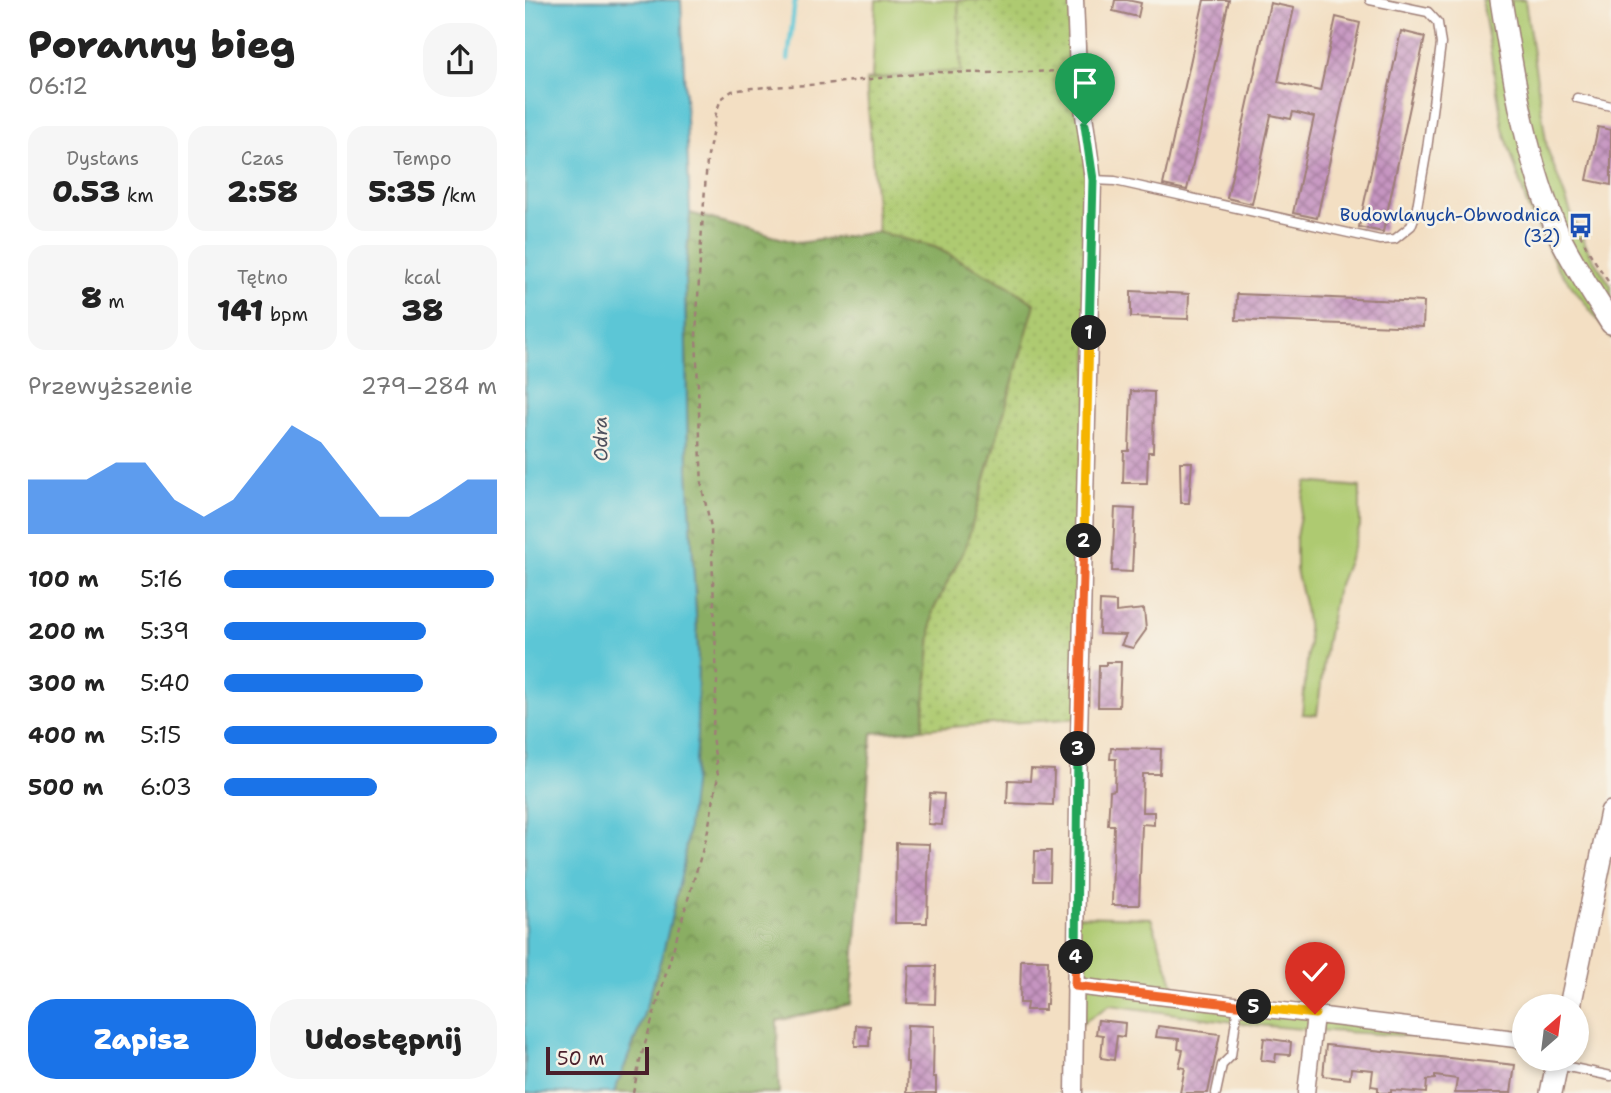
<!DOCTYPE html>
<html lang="pl">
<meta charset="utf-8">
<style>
body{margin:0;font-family:"Shantell Sans",sans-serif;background:#f6f6f6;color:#222;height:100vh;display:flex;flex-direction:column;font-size:26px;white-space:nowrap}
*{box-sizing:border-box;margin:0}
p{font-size:23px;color:#767676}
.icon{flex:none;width:38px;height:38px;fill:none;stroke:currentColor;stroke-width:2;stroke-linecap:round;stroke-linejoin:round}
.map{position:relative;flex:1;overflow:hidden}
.side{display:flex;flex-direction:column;background:#fff;width:525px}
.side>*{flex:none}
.needle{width:46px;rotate:28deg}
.buttons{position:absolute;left:987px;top:994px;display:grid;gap:14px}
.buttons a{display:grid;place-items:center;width:77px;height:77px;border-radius:50%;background:#fff;box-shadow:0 4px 10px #0003;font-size:35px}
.scale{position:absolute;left:21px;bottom:18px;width:103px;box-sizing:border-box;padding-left:7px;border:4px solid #4a1f2b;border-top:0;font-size:19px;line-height:24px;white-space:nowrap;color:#4a1f2b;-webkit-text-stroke:5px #f7f3e8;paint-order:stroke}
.pin{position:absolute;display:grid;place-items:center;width:60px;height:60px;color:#fff;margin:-72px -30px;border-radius:50% 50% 50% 0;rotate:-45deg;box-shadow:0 0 7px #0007}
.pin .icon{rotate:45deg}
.km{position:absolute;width:35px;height:35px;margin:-18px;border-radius:50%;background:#222;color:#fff;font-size:19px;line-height:35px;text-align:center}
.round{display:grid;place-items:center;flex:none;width:74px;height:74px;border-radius:28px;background:#f6f6f6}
.headline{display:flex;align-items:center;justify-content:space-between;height:119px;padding:0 28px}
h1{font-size:38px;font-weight:800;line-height:52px}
.stats{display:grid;grid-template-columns:repeat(3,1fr);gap:10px;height:119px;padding:7px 28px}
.stats div{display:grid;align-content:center;border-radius:18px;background:#f6f6f6;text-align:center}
.stats b{font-size:30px;font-weight:800}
.stats small{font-size:19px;font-weight:400}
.stats p{font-size:19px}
.chart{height:196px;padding:14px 28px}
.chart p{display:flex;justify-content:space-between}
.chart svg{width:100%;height:126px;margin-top:7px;fill:#1a73e8;opacity:.7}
.primary-button{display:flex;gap:14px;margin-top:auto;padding:14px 28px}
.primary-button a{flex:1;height:80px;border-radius:28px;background:#1a73e8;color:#fff;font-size:28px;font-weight:800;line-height:80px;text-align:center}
.primary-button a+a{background:#f6f6f6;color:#222}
ul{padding:0 28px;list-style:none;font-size:23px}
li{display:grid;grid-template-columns:112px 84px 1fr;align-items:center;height:52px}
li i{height:18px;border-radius:9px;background:#1a73e8}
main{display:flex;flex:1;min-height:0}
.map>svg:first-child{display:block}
</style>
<main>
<section class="side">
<div class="headline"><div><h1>Poranny bieg</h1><p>06:12</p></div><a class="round"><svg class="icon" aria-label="share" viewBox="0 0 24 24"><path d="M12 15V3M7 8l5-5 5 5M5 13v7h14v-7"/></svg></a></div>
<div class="stats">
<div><p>Dystans</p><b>0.53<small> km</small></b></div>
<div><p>Czas</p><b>2:58</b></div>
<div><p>Tempo</p><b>5:35<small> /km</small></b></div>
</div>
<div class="stats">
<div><b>8<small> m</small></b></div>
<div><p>Tętno</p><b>141<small> bpm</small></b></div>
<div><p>kcal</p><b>38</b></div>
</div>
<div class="chart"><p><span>Przewyższenie</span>279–284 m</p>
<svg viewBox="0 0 160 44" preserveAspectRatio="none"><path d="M0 44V25L10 25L20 25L30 19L40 19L50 32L60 38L70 32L80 19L90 6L100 12L110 25L120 38L130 38L140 32L150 25L160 25V44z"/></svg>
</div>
<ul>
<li><b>100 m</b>5:16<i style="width:99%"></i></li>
<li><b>200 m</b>5:39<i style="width:74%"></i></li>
<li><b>300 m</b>5:40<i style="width:73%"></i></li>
<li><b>400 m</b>5:15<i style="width:100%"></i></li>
<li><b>500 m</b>6:03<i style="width:56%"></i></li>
</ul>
<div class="primary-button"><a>Zapisz</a><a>Udostępnij</a></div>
</section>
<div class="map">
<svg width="1086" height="1093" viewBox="0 0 1086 1093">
<defs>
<pattern id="forest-crowns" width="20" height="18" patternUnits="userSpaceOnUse" patternTransform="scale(1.75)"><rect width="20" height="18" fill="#8aae63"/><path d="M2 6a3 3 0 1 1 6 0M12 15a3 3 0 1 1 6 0" fill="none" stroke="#738d52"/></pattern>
<pattern id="garden-dots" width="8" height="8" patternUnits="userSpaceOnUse" patternTransform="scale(1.75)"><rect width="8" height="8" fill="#aeca71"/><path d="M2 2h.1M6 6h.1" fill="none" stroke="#97ad62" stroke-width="1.8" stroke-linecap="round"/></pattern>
<pattern id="building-cross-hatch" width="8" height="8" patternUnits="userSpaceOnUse" patternTransform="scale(1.75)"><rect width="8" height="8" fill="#c695c1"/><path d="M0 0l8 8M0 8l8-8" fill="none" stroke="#a3799d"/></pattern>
</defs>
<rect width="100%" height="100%" fill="#f7f3e8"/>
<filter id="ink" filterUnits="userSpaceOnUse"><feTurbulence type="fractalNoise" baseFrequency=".0143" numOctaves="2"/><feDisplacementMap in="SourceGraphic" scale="14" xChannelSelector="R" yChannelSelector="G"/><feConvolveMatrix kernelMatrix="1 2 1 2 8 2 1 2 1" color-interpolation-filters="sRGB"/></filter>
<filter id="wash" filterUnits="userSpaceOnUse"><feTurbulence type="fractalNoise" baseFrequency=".00686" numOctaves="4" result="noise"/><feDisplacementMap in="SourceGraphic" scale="28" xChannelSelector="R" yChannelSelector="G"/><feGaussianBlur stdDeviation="1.57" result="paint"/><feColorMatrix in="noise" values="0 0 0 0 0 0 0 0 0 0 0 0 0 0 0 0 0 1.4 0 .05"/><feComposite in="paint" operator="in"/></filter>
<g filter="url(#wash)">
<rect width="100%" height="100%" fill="#f3dfc3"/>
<g fill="#aeca71" stroke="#7c744e" stroke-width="2">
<path d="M351,0H433L436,73L410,72L347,79Z"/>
<path d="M957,0H1000L1022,148L1048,218L1064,252L1086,286V337L1032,267L1003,208L978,128Z"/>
<path d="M781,482L835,487V526L824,559L811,592L801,645L792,715L777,714L784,641L780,608L771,570V537Z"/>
<path d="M551,916L626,918L653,998L999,1043L788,1030L731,1025L585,1005L550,1028Z"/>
</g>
<path fill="url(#forest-crowns)" stroke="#6a6647" stroke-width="2" d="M165,213L273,243L353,232L410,247L484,286L510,304L441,546L408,611L398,729L347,733L326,1004L252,1021L254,1093H89L114,1029L173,651L163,471L160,282Z"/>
<path fill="url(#garden-dots)" stroke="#7c744e" stroke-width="2" d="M433,0H550L568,180L554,718L398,729L408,611L441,546L510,304L484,286L410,247L353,232L341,80L410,72H436Z"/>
<path fill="#5bc6d6" stroke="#527280" stroke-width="2" d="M0,0H156L165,213L160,282L163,471L173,651L172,736L168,785L158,868L139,949L114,1029L89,1093H0Z"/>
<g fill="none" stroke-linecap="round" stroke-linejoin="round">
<path stroke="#5bc6d6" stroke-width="4.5" d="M263,59L270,0"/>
</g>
<g id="blocks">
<g fill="url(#building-cross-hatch)">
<path d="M590,0H602L616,3L613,17L588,11Z"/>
<path d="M679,0H704L662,190L638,185Z"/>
<path d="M745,3L769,8L753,82L795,91L811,17L835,23L792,218L768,213L789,117L768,112L766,119L746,115L727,204L702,198Z"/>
<path d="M876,31L900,37L858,232L834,227Z"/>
<path d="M1073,127L1086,130V185L1062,180Z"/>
<path d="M606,291L664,294L663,319L606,317Z"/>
<path d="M712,294L899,302L898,327L711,320Z"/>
<path d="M606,391L629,392L628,452H623L622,483H598L599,451H604Z"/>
<path d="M655,462H667L664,503H656Z"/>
<path d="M590,508L610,509L607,572L587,571Z"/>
<path d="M575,601L591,602V612L619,609L621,630L608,648L596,645L601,635L574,634Z"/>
<path d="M581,662H596L594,707H573L574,665H581Z"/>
<path d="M586,748L636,749L635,774H618L617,812H629V825L617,824L614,905H587L589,825H583L585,791L590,790L591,759H585Z"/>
<path d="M506,769L529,770L528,805L482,803L483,780L505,781Z"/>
<path d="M405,793L419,794L417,825L403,824Z"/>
<path d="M371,843L404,844L402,923H370Z"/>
<path d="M510,851H526L525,881H509Z"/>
<path d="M496,960H523L522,1004H520V1010H501L502,1003H495Z"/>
<path d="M384,966H411L410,1004L382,1003Z"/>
<path d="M573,1020L600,1023L599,1037L592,1036L589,1060L576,1058L578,1035L571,1034Z"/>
<path d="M331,1025L345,1026L344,1046H330Z"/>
<path d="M382,1025L409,1026L408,1077H411V1093H382L383,1062H381Z"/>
<path d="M633,1026L695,1034L683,1093H655L660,1068L654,1067L658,1050L653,1049L654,1039L631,1037Z"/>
<path d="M739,1038L766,1042L765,1055L751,1054L750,1062L736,1060Z"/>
<path d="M801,1045L990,1065L986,1093H930L932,1079L910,1076V1079L902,1080L901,1093L866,1090V1093H853V1087L846,1086L848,1070L826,1068L825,1079L798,1076Z"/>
</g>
</g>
</g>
<g filter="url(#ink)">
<use href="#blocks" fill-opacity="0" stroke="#9e7f77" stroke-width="2"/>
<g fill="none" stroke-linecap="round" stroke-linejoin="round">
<defs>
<g id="lane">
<path d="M1052,98L1086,106"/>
<path d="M568,180L590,181L855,240L870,239L886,226L891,213L902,149L916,44L913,23L903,12L845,0"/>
<path d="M1034,1065L1086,1076"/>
<path d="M691,1093L697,1065L706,1056L713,1005"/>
</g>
<g id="street">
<path d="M550,986L999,1040"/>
<path d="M549,1093L554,737L568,180L553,71L550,0"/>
<path d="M781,1093L790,1015"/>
</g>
<g id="secondary">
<path d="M976,0C989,80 1001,161 1034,235C1049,266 1068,294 1086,323"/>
<path d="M1045,1006L1086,812"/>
<path d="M1026,1093L1033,1059"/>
</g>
</defs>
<use href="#lane" stroke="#9e7f77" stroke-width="11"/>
<use href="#street" stroke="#9e7f77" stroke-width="19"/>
<use href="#secondary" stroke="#9e7f77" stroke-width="24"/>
<g stroke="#9e7f77" stroke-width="2.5" stroke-dasharray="5 5" stroke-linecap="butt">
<path d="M1046,216L1064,252L1086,286"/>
<path d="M1052,1045L1057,1018"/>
<path d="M108,1093L115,1061L182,835L193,776L187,736L192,682L186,527L177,488L171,336L176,242L182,161L191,113L196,99L207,91L227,88L300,84L410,72L461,73L538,71"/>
</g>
<use href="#lane" stroke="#fff" stroke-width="8"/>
<use href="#street" stroke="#fff" stroke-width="16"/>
<use href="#secondary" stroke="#fff" stroke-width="21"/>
</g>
</g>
<g fill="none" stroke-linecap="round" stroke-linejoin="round" filter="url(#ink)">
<defs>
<path id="split-1" d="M560,125L568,180L564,333"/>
<path id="split-2" d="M559,541L564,333"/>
<path id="split-3" d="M553,749L559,541"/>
<path id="split-4" d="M551,957L553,749"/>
<path id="split-5" d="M551,957L550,986L729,1007"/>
<path id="split-6" d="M729,1007L790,1014"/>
</defs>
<use href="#split-1" stroke="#fff" stroke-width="14"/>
<use href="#split-2" stroke="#fff" stroke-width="14"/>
<use href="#split-3" stroke="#fff" stroke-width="14"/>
<use href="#split-4" stroke="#fff" stroke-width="14"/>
<use href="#split-5" stroke="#fff" stroke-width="14"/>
<use href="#split-6" stroke="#fff" stroke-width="14"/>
<use href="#split-1" stroke="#22a559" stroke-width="9"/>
<use href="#split-2" stroke="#f5b400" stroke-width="9"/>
<use href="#split-3" stroke="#f0652b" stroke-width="9"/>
<use href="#split-4" stroke="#22a559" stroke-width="9"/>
<use href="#split-5" stroke="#f0652b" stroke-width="9"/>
<use href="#split-6" stroke="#f5b400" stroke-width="9"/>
</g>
<defs>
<symbol id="bus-bare" viewBox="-9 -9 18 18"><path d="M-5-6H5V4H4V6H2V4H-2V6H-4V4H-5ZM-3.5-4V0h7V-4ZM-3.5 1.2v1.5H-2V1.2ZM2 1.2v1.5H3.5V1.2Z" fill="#1a4fb4" stroke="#f7f3e8" stroke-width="2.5" paint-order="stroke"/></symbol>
</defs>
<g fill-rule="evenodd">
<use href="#bus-bare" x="1038" y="208" width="35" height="35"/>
</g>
<g text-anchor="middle" stroke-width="5" stroke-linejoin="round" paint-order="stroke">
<g font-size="18" fill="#164399" stroke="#f7f3e8" text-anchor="end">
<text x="1035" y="221">Budowlanych-Obwodnica<tspan x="1035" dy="21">(32)</tspan></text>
</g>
<g font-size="19" font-style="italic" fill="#4f515e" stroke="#f7f3e8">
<text transform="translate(75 439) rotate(-91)" y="7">Odra</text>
</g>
</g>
</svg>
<div class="buttons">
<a><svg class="needle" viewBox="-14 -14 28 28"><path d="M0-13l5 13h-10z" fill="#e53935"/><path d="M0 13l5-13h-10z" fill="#767676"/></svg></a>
</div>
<div class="scale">50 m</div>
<div class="pin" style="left:560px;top:125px;background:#1e9e55"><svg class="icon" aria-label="arrive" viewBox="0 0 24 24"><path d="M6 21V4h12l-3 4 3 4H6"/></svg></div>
<div class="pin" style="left:790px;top:1014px;background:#d93025"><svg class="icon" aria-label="check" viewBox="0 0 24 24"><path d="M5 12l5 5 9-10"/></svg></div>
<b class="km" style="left:564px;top:333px">1</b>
<b class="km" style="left:559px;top:541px">2</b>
<b class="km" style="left:553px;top:749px">3</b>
<b class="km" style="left:551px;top:957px">4</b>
<b class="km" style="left:729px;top:1007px">5</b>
</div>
</main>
